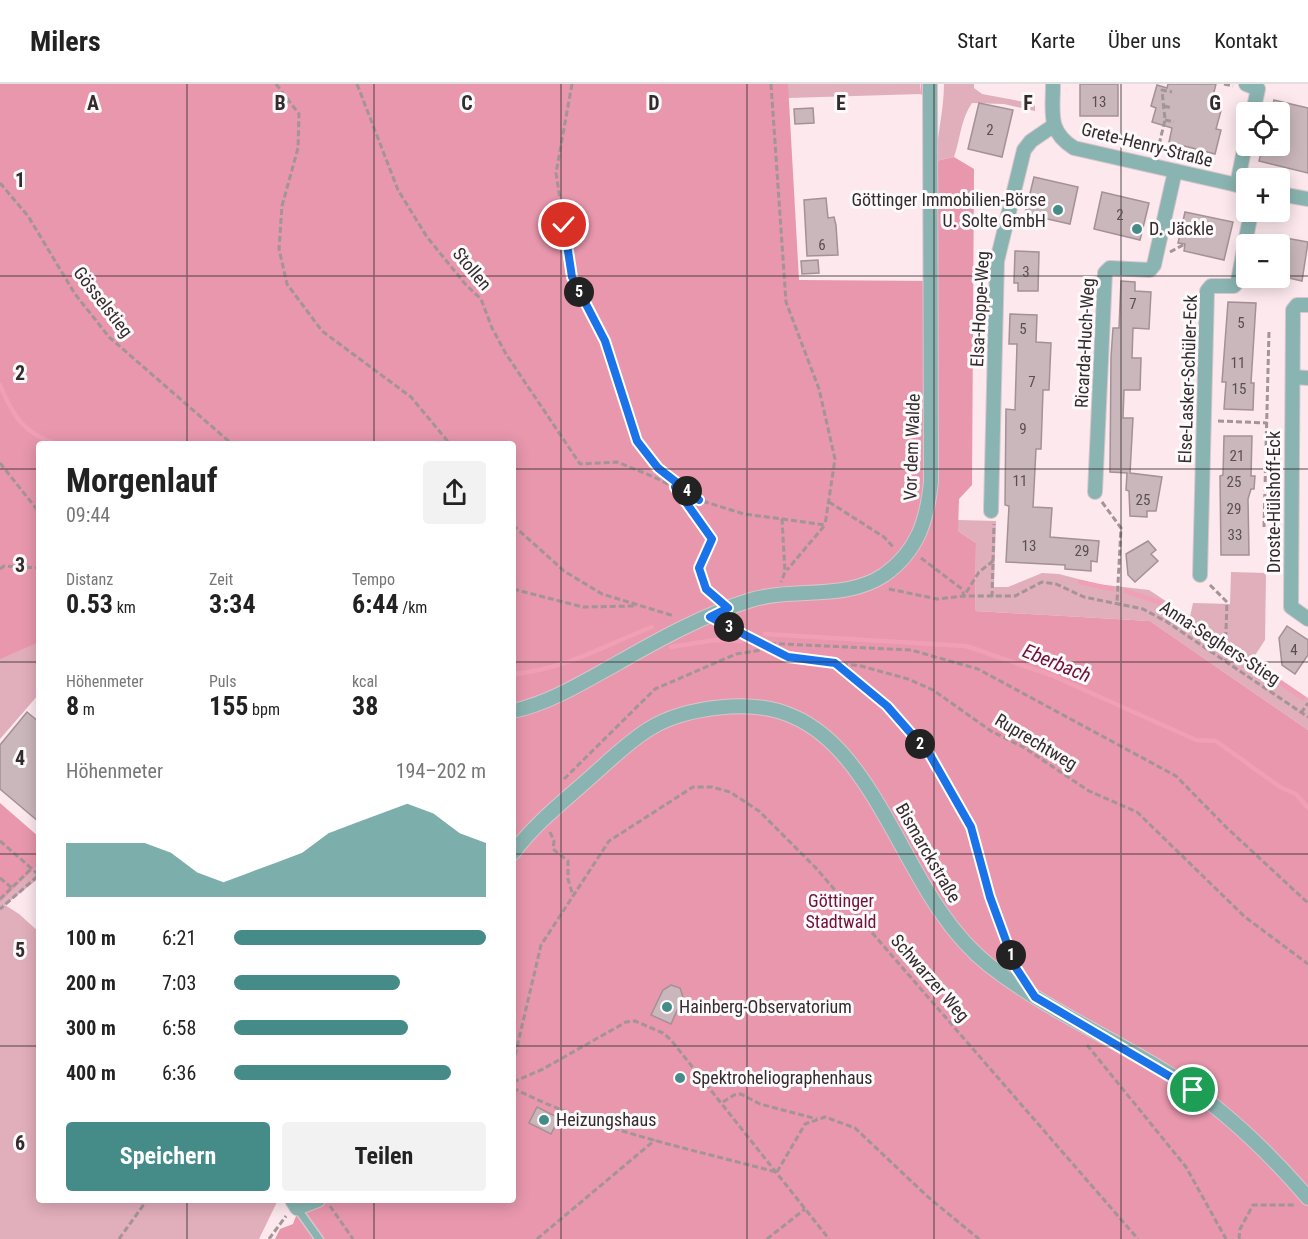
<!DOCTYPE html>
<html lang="de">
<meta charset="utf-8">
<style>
body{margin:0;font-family:"Roboto Condensed",sans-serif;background:#f2f2f2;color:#222;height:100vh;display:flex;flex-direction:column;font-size:22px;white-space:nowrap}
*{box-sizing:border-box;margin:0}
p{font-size:20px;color:#767676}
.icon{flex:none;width:33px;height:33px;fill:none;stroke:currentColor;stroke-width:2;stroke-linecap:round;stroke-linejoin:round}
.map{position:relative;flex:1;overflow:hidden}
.side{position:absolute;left:36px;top:357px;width:480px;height:762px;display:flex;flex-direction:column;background:#fff;border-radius:6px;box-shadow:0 3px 15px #0003}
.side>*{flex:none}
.fabs{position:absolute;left:1236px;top:18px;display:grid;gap:12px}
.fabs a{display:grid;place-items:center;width:54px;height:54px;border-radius:6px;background:#fff;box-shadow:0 3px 15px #0003;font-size:30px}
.pin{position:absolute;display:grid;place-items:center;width:51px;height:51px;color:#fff;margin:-26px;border:3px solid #fff;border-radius:50%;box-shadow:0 2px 6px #0007}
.km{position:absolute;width:30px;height:30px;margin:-15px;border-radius:50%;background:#222;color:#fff;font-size:16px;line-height:30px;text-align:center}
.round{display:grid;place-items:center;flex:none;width:63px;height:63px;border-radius:6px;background:#f2f2f2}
.overview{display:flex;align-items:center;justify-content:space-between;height:102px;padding:0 30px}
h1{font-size:33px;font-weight:700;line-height:45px}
.stats{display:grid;grid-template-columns:repeat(3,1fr);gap:9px;height:102px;padding:6px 30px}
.stats div{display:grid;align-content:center}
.stats b{font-size:26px;font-weight:700}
.stats small{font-size:16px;font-weight:400}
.stats p{font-size:16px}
.chart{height:168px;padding:12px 30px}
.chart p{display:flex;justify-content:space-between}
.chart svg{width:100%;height:108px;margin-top:6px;fill:#458c88;opacity:.7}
.button{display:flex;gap:12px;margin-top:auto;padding:12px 30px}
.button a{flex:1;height:69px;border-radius:6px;background:#458c88;color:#fff;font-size:24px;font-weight:700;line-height:69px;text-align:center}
.button a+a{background:#f2f2f2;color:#222}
ul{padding:0 30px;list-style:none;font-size:20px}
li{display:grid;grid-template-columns:96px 72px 1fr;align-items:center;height:45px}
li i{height:15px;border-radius:8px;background:#458c88}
header{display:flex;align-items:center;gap:36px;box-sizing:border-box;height:84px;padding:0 30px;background:#fff;border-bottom:2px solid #e0e0e0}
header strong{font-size:28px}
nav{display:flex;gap:33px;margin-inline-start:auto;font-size:21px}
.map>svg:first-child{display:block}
</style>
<header>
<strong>Milers</strong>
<nav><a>Start</a><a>Karte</a><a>Über uns</a><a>Kontakt</a></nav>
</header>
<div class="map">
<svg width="1308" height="1155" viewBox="0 0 1308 1155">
<rect width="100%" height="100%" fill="#fce8ed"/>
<g fill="#e1aebb">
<path d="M787,0H920L921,10L788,14Z"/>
<path d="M944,0H974V4L982,10L1035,20V27L1004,20L972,19C961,34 960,56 954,73L936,77C937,50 944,26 944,0Z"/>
<path d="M0,294L39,360V610L0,655Z"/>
<path d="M958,436L996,437L994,503H1008L1042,489L1059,490L1097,500L1149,506L1190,533L1193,519L1230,520L1231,488L1266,489L1265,556L1252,576L1308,614V646L1150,537L975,527L976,459L958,447Z"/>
<path d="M0,739L39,773V794L5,821L19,830L39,848V1116H278L259,1155H0Z"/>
</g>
<g fill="#e897ad">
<path d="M0,0H788L799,196L935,197L936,77L954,73L974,85L972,401L959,415L958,447L976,459L975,527L1150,537L1308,646V1155H275L280,1145L293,1140L302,1116H513V360H39V558L0,575Z"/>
<path d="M0,719L39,753V780L0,818Z"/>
</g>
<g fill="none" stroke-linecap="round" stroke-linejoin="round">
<g stroke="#f09fb5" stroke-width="4.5">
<path d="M923,0V9"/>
<path d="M0,301C13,332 24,350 57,360"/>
<path d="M1080,498L1112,505"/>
<path d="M1126,507L1161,519L1219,556"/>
<path d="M765,550L966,562L1051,591L1196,656L1216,657L1280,703L1296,710L1308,724"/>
<path d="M671,563L715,556L742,557"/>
<path d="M1231,565L1303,614"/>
<path d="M513,590C564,586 605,561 652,543"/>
</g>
</g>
<g fill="#cab7bb" stroke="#a39195" stroke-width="1.5">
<rect x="1080" y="0" width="38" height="32"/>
<path d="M1168,0H1216L1211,20L1222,23L1216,45L1221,46L1215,70L1169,58L1172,44L1152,38L1156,24L1151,22L1157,1L1167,4Z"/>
<path d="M1274,16L1308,24V89L1259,77L1263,62H1280V28H1271Z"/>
<path d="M979,19L1013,26L1002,73L968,65Z"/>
<path d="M813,24L814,39L795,40L794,25Z"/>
<path d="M1034,93L1078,103L1070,140L1025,130Z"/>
<path d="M1102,108L1149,119L1140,156L1094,145Z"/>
<path d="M826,114L828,134L834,133L836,141L838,171L807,172L804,116Z"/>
<path d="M1185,128L1233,138L1224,176L1184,167L1185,160L1178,159Z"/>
<path d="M1280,153L1308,158L1302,197L1280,192Z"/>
<path d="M1015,167L1039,168L1038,207H1018V199H1014Z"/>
<path d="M818,176L819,189L802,190L801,177Z"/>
<path d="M1121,197L1135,198V207L1151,208L1149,245L1133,244L1132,274H1141L1140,306H1124L1123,334H1133L1130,389L1162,393L1156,427H1147V433L1130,432L1129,407L1126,406L1127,389L1110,388L1111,273L1113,244H1119Z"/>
<path d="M1228,218L1256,219L1251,299H1254L1253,326L1224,325L1226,298H1222Z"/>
<path d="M1010,230L1037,231L1036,258L1051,259L1049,306H1043L1041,365H1036L1033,423L1052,424L1050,453L1099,457L1097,478L1091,477V487L1065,485V481L1006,478L1009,422L1005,421L1006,325L1015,326L1017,260H1009Z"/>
<path d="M1224,352H1252L1251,392H1255L1254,405H1251L1248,415L1249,471H1221L1220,392L1223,391Z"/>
<path d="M1148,457L1156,466L1151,470L1158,477L1135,498L1128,491L1126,470Z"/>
<path d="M1287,542L1308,556V571L1295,590L1282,581L1279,554Z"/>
<path d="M27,628L39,638V738L0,705V661Z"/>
<path d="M671,901L680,904L683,913L671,940L651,931L663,906Z"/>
<path d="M537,1023L559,1034L551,1050L529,1039Z"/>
</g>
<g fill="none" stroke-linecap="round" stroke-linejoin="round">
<defs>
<path id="lane" d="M297,1124L319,1155"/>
<g id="street">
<path d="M1053,0C1053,29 1047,47 1074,64L1246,103"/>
<path d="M1246,0L1258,5L1253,28"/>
<path d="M1237,101L1246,56"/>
<path d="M1280,110L1308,115"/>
<path d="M1308,221H1297L1293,226L1291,523L1308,535"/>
<path d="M1293,293L1308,294"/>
<path d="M1095,408L1105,189L1110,184L1150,186L1154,181L1175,87"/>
<path d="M991,427L997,177L1024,66L1031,57L1053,42"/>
<path d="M1200,491L1207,207L1211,202H1234L1238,197L1251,128"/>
<path d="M513,627C550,619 583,598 616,580C658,556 705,530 751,516C794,503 845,517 884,491C918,467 927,436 931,398L930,0"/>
<path d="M513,769C533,742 559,721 584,699C605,681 625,660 649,645C684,623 753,614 792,632C821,644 845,670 862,695C905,756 929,834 990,882C1044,924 1108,952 1166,988C1221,1022 1266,1065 1308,1114"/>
<path d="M292,1116L297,1124L318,1116"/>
</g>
</defs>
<use href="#lane" stroke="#d8c6cb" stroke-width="10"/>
<use href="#street" stroke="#d8c6cb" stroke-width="16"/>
<g stroke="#a29497" stroke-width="3" stroke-dasharray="6 3" stroke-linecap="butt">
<path d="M276,0L299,30L298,64L282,122L279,165L287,200L322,247L411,313L450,360"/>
<path d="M357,0L398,106L427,153L466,201L481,215L492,244L506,270L580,380L617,378L654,393L699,416L744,430L782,435L785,488L781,498"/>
<path d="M572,0L556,89L572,193L605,257L637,357L659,384L691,410"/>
<path d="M771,0L786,218L819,305L835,375L825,441"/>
<path d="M1224,0L1233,2"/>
<path d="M1164,22L1172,24"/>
<path d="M1165,36L1174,38"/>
<path d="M1157,69L1165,36L1162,6L1172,8"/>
<path d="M0,99L28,132L75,210L109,253L232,360"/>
<path d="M1170,168L1185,160"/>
<path d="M1218,337L1267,339"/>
<path d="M0,379L39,428"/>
<path d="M676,405L712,455L700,484L706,505L715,513"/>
<path d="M829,418L884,453L894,464"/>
<path d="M1102,418L1121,444L1117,518"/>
<path d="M782,435L825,441L787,486"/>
<path d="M513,441L564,487L602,510L674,532"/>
<path d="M1264,443L1269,247"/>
<path d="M921,474L962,505L964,512L979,488L993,477"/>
<path d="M0,485L4,482L39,484"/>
<path d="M1210,501L1227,518L1225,576"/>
<path d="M513,505L583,523L634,522"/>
<path d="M889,505L937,515L964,512H1015L1042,498L1056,500L1084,513L1143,525L1167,538L1308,633"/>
<path d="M992,513L994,440"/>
<path d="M724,541L788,573L861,582L908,595L933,606L991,647L1023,663L1089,707L1137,728L1245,833L1308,880"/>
<path d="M761,559L911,566L978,585L1176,692L1227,744L1308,819"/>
<path d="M837,581L887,623L930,671L971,743L990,813L1015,882"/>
<path d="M1301,629L1308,619"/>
<path d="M564,695L655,605L736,570L768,565"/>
<path d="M550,748L554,757L553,765L568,777V795L573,812"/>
<path d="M0,757L39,791L0,825"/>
<path d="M0,794L12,804"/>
<path d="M0,815L31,785"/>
<path d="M1087,961L1186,1083L1226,1155"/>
<path d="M513,980L541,861L609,757L693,703H712L730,708L759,727L815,783L1138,1155"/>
<path d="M513,998L543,985L626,938L635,937L663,949L671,956L829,1155"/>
<path d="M513,1004C595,1046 687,1064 776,1088"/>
<path d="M723,1018L734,1011L741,1010L760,1020L817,1035"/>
<path d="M777,1088L805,1040L825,1033L855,1044L928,1113L979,1155"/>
<path d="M330,1122L353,1155"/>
<path d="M119,1155L147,1116"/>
<path d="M269,1155L286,1132"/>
<path d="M537,1155L655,1056"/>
<path d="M767,1155L805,1125"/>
<path d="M1239,1155L1240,1145L1253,1121H1295"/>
</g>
<use href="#lane" stroke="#8ab4b1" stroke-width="7"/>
<use href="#street" stroke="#8ab4b1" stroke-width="14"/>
</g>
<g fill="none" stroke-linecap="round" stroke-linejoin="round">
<defs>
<path id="route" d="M564,141L572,193L605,257L637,357L658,384L699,416L675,403L712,455L699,484L706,505L728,524L710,533L788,573L835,579L887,622L930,671L971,743L990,813L1016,884L1035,913L1193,1006"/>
</defs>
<use href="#route" stroke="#fff" stroke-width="12"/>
<use href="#route" stroke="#1a73e8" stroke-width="8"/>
</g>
<path fill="none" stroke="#332c2e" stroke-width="1.5" stroke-opacity="0.55" d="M187,0V360M374,0V360M561,0V1155M747,0V1155M934,0V1155M1121,0V1155M0,192H1246M1280,192H1308M0,385H39M513,385H1308M0,578H39M513,578H1308M0,770H39M513,770H1308M0,962H39M513,962H1308M187,1116V1155M374,1116V1155"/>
<g fill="#458c88" stroke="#fefafb" stroke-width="2">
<circle cx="1058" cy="126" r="6"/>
<circle cx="1137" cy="145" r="6"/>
<circle cx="667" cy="923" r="6"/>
<circle cx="680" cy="994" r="6"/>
<circle cx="544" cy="1036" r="6"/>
</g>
<g text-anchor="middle" stroke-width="6" stroke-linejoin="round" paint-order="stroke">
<g font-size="15" fill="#594f51">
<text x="1099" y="23">13</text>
<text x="990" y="51">2</text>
<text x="1120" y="136">2</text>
<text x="822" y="166">6</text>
<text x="1026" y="193">3</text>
<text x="1133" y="225">7</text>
<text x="1241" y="244">5</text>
<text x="1023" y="250">5</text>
<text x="1238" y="284">11</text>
<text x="1032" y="303">7</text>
<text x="1239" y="310">15</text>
<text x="1023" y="350">9</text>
<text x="1237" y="377">21</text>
<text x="1020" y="402">11</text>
<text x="1234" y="403">25</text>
<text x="1143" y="421">25</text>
<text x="1234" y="430">29</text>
<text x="1235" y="456">33</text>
<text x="1029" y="467">13</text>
<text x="1082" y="472">29</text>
<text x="1294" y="571">4</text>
</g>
<g font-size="18" fill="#332c2e" stroke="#fefafb">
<text transform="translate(1147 61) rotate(14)" y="6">Grete-Henry-Straße</text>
<text transform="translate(472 185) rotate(50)" y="6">Stollen</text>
<text transform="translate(103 218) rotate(52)" y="6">Gösselstieg</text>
<text transform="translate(980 225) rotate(-87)" y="6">Elsa-Hoppe-Weg</text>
<text transform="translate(1085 259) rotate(-87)" y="6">Ricarda-Huch-Weg</text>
<text transform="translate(1188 295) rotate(-88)" y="6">Else-Lasker-Schüler-Eck</text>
<text transform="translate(912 363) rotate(-88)" y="6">Vor dem Walde</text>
<text transform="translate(1274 418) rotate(-90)" y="6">Droste-Hülshoff-Eck</text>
<text transform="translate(1220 559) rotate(33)" y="6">Anna-Seghers-Stieg</text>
<text transform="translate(1036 658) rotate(31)" y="6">Ruprechtweg</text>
<text transform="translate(928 769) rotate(60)" y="6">Bismarckstraße</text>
<text transform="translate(930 894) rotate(49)" y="6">Schwarzer Weg</text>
</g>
<g font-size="18" fill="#332c2e" stroke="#fefafb" text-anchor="start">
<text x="1046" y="122" text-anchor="end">Göttinger Immobilien-Börse<tspan x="1046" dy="21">U. Solte GmbH</tspan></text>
<text x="1149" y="151">D. Jäckle</text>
<text x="679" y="929">Hainberg-Observatorium</text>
<text x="692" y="1000">Spektroheliographenhaus</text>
<text x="556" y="1042">Heizungshaus</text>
</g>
<g font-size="18" fill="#701138" stroke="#fefafb">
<text x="841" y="823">Göttinger<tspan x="841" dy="21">Stadtwald</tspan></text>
</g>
<g font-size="20" font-style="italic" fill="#701138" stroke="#fefafb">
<text transform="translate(1057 579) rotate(22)" y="7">Eberbach</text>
</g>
</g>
<g font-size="20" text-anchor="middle" font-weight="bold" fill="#332c2e" stroke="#fefafb" stroke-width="6" stroke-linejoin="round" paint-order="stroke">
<text x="93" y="26">A</text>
<text x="280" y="26">B</text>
<text x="467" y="26">C</text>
<text x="654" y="26">D</text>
<text x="841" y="26">E</text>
<text x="1028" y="26">F</text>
<text x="1215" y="26">G</text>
<text x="20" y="103">1</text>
<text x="20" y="296">2</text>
<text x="20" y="488">3</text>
<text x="20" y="681">4</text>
<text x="20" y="873">5</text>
<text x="20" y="1066">6</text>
</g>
</svg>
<div class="fabs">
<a><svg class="icon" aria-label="locate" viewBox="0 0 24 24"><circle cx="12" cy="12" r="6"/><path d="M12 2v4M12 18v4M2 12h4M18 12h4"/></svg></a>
<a>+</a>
<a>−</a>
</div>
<div class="pin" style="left:1193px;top:1006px;background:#1e9e55"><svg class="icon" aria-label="arrive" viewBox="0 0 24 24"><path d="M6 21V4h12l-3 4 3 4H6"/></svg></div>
<div class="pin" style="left:564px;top:141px;background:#d93025"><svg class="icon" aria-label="check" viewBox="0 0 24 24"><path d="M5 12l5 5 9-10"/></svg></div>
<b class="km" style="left:1011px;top:871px">1</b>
<b class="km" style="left:920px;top:660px">2</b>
<b class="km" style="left:729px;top:543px">3</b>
<b class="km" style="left:687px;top:407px">4</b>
<b class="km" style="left:579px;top:208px">5</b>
<section class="side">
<div class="overview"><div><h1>Morgenlauf</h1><p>09:44</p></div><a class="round"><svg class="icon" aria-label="share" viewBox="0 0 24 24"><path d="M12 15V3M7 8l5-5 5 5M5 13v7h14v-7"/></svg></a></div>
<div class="stats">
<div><p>Distanz</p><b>0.53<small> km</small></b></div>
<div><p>Zeit</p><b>3:34</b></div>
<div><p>Tempo</p><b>6:44<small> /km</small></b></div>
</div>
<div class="stats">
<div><p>Höhenmeter</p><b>8<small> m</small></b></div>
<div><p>Puls</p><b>155<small> bpm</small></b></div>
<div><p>kcal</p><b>38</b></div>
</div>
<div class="chart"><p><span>Höhenmeter</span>194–202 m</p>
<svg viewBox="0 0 160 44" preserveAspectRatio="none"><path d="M0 44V22L10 22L20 22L30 22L40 26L50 34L60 38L70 34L80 30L90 26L100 18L110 14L120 10L130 6L140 10L150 18L160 22V44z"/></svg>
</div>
<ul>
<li><b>100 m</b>6:21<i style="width:100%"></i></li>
<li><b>200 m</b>7:03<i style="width:66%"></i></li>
<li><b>300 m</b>6:58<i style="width:69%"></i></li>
<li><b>400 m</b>6:36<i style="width:86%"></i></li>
</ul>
<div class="button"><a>Speichern</a><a>Teilen</a></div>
</section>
</div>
